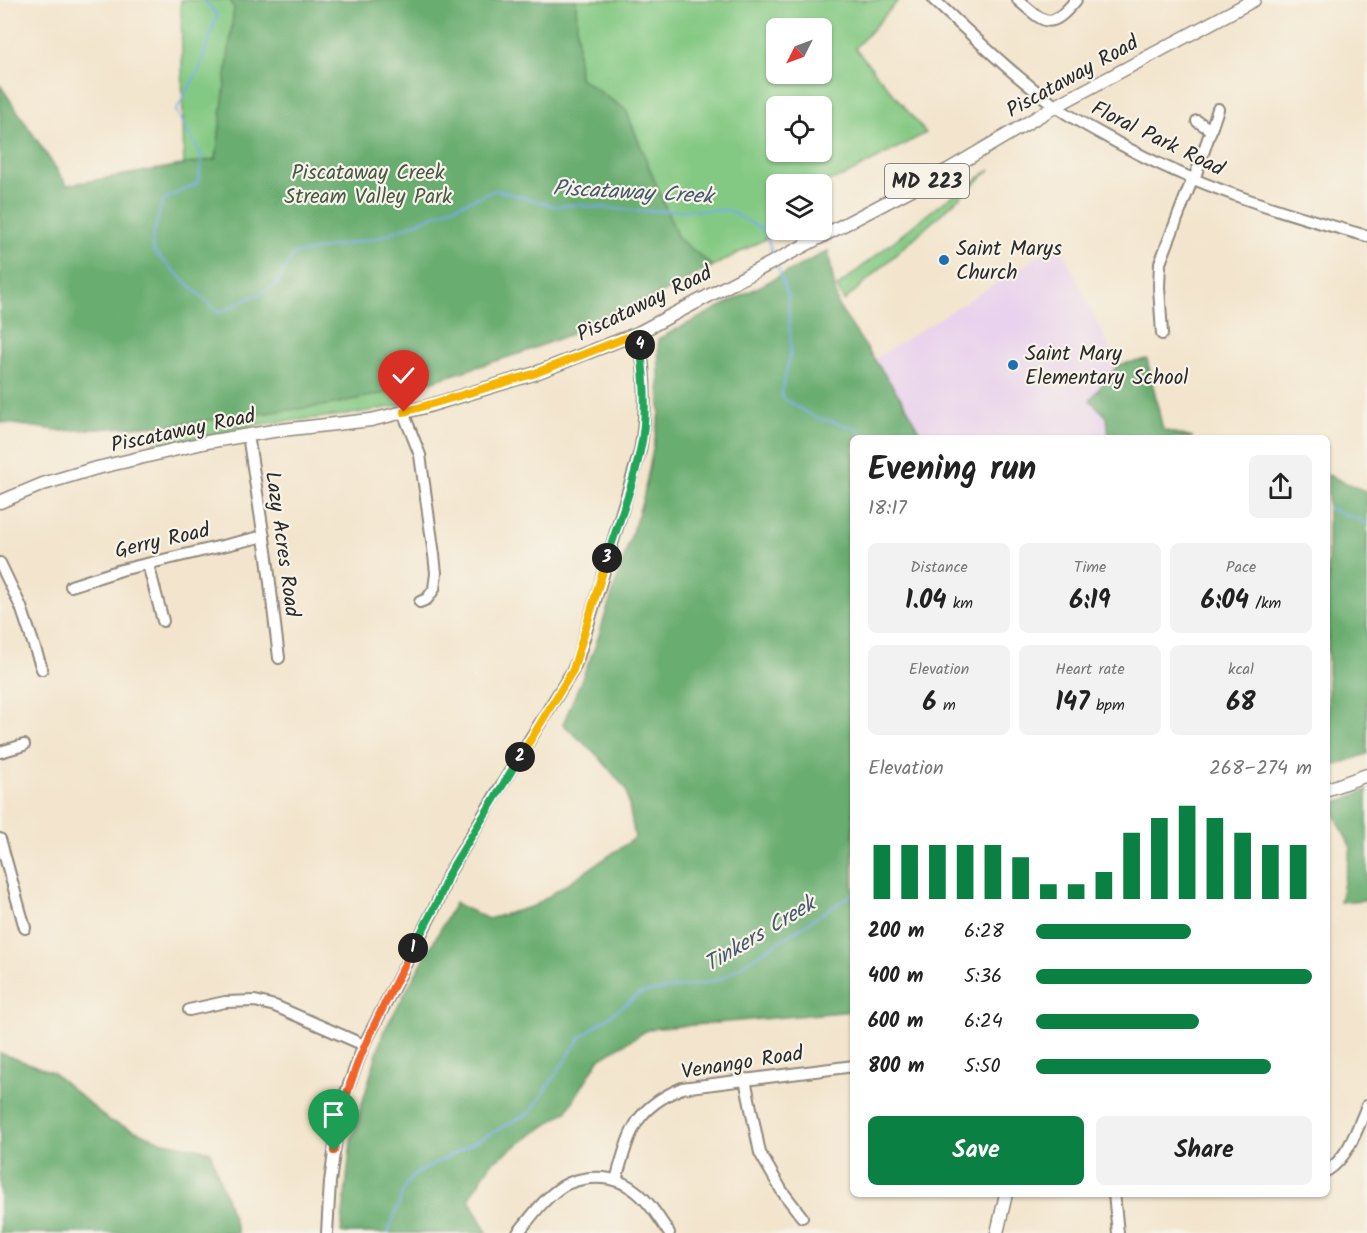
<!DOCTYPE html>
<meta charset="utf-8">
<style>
body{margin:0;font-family:Kalam,sans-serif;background:#f2f2f2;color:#222;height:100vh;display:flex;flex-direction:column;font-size:22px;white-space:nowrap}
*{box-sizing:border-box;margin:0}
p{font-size:20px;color:#767676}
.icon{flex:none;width:33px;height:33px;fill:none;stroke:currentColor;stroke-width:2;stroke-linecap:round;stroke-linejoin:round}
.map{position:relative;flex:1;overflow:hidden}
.details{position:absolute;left:850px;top:435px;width:480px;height:762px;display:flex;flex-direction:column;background:#fff;border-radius:9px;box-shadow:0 2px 4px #0004}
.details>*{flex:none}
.needle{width:39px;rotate:228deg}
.tools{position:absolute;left:766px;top:18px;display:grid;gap:12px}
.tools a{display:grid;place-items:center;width:66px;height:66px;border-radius:9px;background:#fff;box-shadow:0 2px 4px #0004;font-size:30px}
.pin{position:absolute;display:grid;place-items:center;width:51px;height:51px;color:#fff;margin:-62px -26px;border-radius:50% 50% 50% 0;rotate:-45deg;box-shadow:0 0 6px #0007}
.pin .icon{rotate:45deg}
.km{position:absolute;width:30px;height:30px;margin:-15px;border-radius:50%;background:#222;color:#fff;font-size:16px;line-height:30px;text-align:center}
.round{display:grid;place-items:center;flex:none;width:63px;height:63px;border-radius:9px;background:#f2f2f2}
.headline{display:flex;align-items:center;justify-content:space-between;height:102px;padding:0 18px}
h1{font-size:33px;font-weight:700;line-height:45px}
.figures{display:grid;grid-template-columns:repeat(3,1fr);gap:9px;height:102px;padding:6px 18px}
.figures div{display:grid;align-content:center;border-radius:9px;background:#f2f2f2;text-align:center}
.figures b{font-size:26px;font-weight:700}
.figures small{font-size:16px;font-weight:400}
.figures p{font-size:16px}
.chart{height:168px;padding:12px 18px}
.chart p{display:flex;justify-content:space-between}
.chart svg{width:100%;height:108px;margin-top:6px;stroke:#0b8043;stroke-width:6}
.cta{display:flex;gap:12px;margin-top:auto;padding:12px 18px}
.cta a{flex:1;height:69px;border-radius:9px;background:#0b8043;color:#fff;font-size:24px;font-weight:700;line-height:69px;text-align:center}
.cta a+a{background:#f2f2f2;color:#222}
ul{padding:0 18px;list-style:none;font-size:20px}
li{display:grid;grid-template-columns:96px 72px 1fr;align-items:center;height:45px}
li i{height:15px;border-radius:8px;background:#0b8043}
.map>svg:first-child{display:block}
</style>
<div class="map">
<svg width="1367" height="1233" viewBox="0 0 1367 1233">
<rect width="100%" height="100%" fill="#f7f3e8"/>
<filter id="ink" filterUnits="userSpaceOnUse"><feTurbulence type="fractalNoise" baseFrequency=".0167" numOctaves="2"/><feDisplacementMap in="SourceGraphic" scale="12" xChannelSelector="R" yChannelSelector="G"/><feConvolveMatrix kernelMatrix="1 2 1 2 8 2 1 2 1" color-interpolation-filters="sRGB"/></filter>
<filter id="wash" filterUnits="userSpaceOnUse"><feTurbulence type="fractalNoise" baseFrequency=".008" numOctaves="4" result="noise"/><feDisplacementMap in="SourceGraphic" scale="24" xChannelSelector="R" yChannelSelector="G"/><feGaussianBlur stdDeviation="1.35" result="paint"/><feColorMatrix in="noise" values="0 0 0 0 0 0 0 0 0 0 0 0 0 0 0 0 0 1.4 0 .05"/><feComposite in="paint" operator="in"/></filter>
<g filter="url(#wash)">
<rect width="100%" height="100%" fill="#f3e5cd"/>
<path fill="#e9d2ed" d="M1059,244L1118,365L1090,400L1107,417L1109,438H923L906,406L874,359Z"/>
<g fill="#84c983" stroke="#587a57" stroke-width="1.5" fill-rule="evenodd">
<path d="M181,0H899L855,48L926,133L842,177L814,184H777V230H783L713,266L683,243L394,372L402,405L352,414L262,424L149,448L259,335L186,291ZM777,28H822V74H777ZM777,106H822V152H777Z"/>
<path d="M990,170L844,301L837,287L935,208Z"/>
</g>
<g fill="#6bad71" stroke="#4b6c4e" stroke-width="1.5">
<path d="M230,0H576L579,77L626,110L678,238L713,266L615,317L524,352L414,387L329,405L177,424L62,431L0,422V85L67,185L216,159L234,8Z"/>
<path d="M828,251L838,306L906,406L923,438H854L853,1011L649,1029L599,1059L567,1111L491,1163L469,1199L487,1233H341L351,1141L383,1033L455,903L488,919L534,906L635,838L626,789L598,756L563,724L595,647L643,499L660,414L658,339Z"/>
<path d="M1147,359L1163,430L1193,438H1109L1107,417L1090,400L1118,365Z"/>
<path d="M1328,475L1367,492V754L1328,768Z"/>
<path d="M1367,790V900L1340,902L1351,848L1330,805Z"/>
<path d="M0,1053L52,1072L110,1121L164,1142L210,1151L238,1233H0Z"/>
</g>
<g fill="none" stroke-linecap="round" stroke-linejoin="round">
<g stroke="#77abe4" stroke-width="2">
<path d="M204,0L217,15L200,68L176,111L202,157L198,183L163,200L152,239L154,252L219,313L275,286L294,254L381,237L496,190L555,206L574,205L637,211L728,210L764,230L774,257"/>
<path d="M777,265L788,297L791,350L781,397L814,417L856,428L864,438"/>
<path d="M1328,508L1367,523"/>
<path d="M388,1233L406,1184L414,1175L531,1112L580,1038L641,993L707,983L724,977L854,893"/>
</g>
</g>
</g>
<g filter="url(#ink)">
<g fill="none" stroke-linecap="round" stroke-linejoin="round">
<defs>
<g id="minor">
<path d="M934,0C975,38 1016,78 1061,110C1079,122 1098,132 1116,142C1196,186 1280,212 1367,236"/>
<path d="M1018,0C1046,24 1050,31 1076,0"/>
<path d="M1197,121L1211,130"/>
<path d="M1162,334L1159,287L1160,263L1192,180L1196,174L1218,109"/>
<path d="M403,412L420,455L434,555L436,573L434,589L427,599L420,602"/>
<path d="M248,435L267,558L279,658"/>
<path d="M0,563L21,607L42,669"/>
<path d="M148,564L163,621"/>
<path d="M71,586L121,570L264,536"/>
<path d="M0,752L24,745"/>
<path d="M0,839L25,928"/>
<path d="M189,1010L225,1002L255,1001L275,1006L364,1045"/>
<path d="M745,1079L760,1153L782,1191L802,1217"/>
<path d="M1328,1170C1349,1156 1357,1129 1367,1106"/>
<path d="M616,1180C630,1132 633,1109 682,1088L854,1066"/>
<path d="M1114,1194L1118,1233"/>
<path d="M327,1233L330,1182L337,1131L345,1095L364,1045L438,901L449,873L496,794L573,670L578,658L640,451C647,412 646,372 638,333"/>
<path d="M518,1233C531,1217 545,1197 563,1186C572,1181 580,1179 590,1178C631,1174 649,1202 669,1233"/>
</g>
<g id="major">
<path d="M0,502L43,484L93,469L207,442L273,431L371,420L425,407L533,374L638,333L948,170L1056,106L1254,0"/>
<path d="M1328,789L1367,775"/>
<path d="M997,1233L1006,1194"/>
</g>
</defs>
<use href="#minor" stroke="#8f887c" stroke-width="14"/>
<use href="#major" stroke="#8f887c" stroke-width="15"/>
<use href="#minor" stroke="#fff" stroke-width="10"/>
<use href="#major" stroke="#fff" stroke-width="12"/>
</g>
</g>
<g fill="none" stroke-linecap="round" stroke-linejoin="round" filter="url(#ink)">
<defs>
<path id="split-1" d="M334,1151C346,1071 378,1018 413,948"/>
<path id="split-2" d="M413,948L438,901L449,873L520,757"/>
<path id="split-3" d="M520,757L573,670L607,558"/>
<path id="split-4" d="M607,558C618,522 633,488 640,451C648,417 645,379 640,345"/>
<path id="split-5" d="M404,412L533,374L638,333L640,345"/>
</defs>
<use href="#split-1" stroke="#fff" stroke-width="12"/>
<use href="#split-2" stroke="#fff" stroke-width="12"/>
<use href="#split-3" stroke="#fff" stroke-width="12"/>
<use href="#split-4" stroke="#fff" stroke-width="12"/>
<use href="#split-5" stroke="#fff" stroke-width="12"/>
<use href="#split-1" stroke="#f0652b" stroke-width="8"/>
<use href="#split-2" stroke="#22a559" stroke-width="8"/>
<use href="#split-3" stroke="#f5b400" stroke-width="8"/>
<use href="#split-4" stroke="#22a559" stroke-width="8"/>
<use href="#split-5" stroke="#f5b400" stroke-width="8"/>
</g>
<g fill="#1f6fb2" stroke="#f7f3e8" stroke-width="2">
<circle cx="944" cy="260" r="6"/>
<circle cx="1013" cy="365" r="6"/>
</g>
<g text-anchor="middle" stroke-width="4.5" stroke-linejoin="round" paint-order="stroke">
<rect fill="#f7f3e8" stroke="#686764" stroke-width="1.5" x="885" y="164" width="84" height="34" rx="4.5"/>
<g font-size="20" font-weight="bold" fill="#2b2b2b">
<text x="927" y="188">MD 223</text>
</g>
<g font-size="21" fill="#2b2b2b" stroke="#f7f3e8">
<text transform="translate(1072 76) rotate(-29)" y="7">Piscataway Road</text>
<text transform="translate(1158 138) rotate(26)" y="7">Floral Park Road</text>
<text transform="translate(644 303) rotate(-26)" y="7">Piscataway Road</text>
<text transform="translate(183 430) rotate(-12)" y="7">Piscataway Road</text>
<text transform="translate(162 540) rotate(-13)" y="7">Gerry Road</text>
<text transform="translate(283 544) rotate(82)" y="7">Lazy Acres Road</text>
<text transform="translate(742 1062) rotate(-9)" y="7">Venango Road</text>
</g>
<g font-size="21" fill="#465a45" stroke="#f7f3e8">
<text x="368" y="179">Piscataway Creek<tspan x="368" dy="24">Stream Valley Park</tspan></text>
</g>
<g font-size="21" fill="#2b2b2b" stroke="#f7f3e8" text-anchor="start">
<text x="956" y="255">Saint Marys<tspan x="956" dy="24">Church</tspan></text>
<text x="1025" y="360">Saint Mary<tspan x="1025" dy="24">Elementary School</tspan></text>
</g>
<g font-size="22" font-style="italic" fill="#46586c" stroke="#f7f3e8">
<text transform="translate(633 191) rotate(3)" y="8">Piscataway Creek</text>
<text transform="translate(759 933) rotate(-31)" y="8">Tinkers Creek</text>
</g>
</g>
</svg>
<div class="tools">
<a><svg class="needle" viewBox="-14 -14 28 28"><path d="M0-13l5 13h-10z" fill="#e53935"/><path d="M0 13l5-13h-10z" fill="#767676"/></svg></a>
<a><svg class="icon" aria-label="locate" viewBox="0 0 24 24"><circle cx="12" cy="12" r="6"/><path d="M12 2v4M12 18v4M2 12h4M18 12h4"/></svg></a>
<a><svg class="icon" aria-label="layers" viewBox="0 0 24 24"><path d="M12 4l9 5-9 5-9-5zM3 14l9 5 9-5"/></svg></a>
</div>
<div class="pin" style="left:334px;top:1151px;background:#1e9e55"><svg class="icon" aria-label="arrive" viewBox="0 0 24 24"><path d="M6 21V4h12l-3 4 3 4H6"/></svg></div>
<div class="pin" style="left:404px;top:412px;background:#d93025"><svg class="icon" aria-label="check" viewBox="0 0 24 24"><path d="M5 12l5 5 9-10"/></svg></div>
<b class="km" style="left:413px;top:948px">1</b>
<b class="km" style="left:520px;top:757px">2</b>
<b class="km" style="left:607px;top:558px">3</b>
<b class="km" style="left:640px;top:345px">4</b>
<section class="details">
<div class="headline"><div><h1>Evening run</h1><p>18:17</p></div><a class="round"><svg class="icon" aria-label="share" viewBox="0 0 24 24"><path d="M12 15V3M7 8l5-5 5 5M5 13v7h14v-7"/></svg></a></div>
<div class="figures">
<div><p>Distance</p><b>1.04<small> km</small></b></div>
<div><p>Time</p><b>6:19</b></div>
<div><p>Pace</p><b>6:04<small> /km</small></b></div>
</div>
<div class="figures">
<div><p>Elevation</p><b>6<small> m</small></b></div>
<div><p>Heart rate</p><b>147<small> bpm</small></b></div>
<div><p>kcal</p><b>68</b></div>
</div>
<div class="chart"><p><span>Elevation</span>268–274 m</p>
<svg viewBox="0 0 160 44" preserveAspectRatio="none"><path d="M5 44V22M15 44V22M25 44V22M35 44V22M45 44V22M55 44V27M65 44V38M75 44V38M85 44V33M95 44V17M105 44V11M115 44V6M125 44V11M135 44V17M145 44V22M155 44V22"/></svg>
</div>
<ul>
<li><b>200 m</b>6:28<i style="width:56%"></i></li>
<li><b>400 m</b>5:36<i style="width:100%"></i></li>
<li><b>600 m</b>6:24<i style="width:59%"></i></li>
<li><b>800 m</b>5:50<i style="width:85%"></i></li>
</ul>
<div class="cta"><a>Save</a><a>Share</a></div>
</section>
</div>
